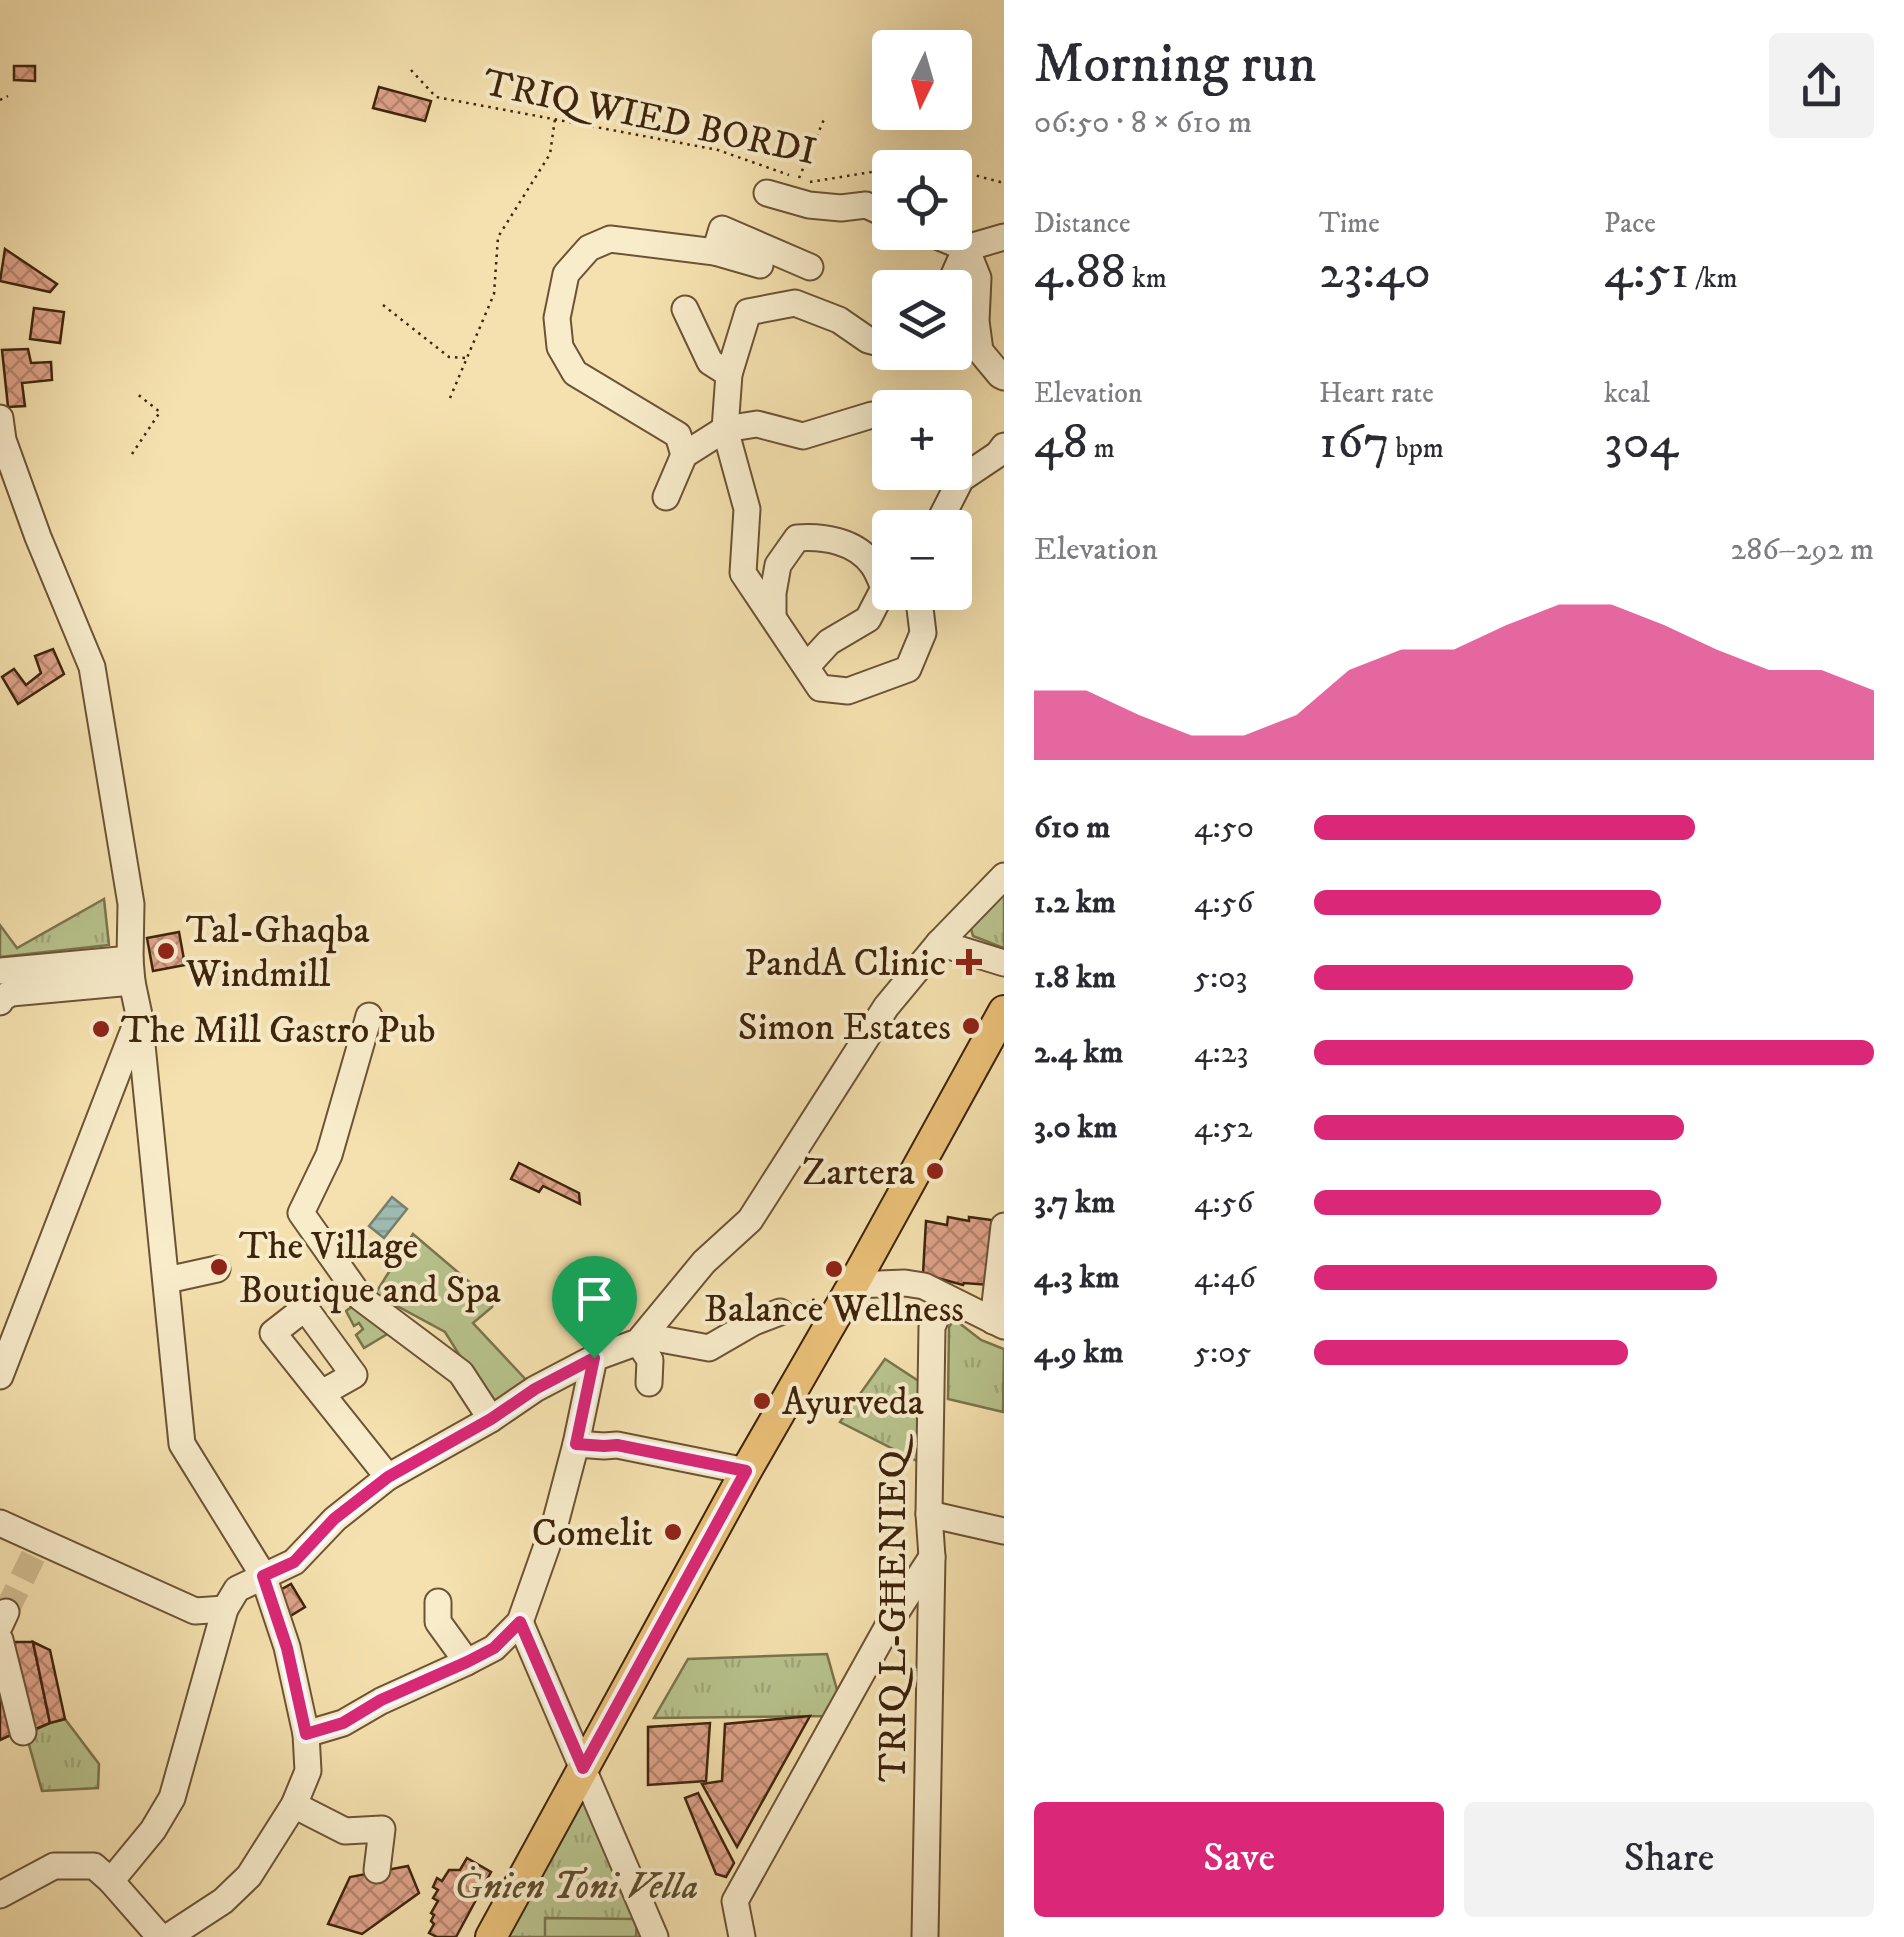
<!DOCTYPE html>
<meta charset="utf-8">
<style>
body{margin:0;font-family:"IM FELL DW Pica",serif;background:#f2f2f3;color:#2b2b33;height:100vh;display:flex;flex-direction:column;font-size:38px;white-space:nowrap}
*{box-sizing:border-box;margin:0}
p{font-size:32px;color:#7c7c81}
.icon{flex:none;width:55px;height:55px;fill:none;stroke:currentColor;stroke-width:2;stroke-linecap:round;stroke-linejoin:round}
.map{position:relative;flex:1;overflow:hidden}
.drawer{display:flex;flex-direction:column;background:#fff;width:900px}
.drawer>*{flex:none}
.needle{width:65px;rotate:185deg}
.fabs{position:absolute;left:872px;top:30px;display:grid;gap:20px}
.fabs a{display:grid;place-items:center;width:100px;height:100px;border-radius:10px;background:#fff;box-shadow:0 10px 40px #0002;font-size:50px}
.pin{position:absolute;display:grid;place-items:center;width:85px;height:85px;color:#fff;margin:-102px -42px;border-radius:50% 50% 50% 0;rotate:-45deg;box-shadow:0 0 10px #0007}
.pin .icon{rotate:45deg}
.round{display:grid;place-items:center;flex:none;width:105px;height:105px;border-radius:10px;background:#f2f2f3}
.summary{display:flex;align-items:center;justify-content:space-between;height:170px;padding:0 30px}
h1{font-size:55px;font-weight:600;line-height:75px}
.figures{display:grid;grid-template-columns:repeat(3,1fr);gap:15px;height:170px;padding:10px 30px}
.figures div{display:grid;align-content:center}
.figures b{font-size:50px;font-weight:600}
.figures small{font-size:28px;font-weight:400}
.figures p{font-size:28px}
.chart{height:280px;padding:20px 30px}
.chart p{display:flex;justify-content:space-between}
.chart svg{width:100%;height:180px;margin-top:10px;fill:#db2777;opacity:.7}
.primary-button{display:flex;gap:20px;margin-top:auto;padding:20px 30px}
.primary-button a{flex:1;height:115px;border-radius:10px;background:#db2777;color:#fff;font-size:40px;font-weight:600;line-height:115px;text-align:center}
.primary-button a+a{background:#f2f2f3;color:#2b2b33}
ul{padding:0 30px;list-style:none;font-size:32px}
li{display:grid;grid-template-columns:160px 120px 1fr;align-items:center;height:75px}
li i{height:25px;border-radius:12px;background:#db2777}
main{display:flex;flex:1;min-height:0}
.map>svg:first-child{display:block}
</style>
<main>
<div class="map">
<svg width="1004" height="1937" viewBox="0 0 1004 1937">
<defs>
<pattern id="grass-tufts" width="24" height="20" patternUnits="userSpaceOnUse" patternTransform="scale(2.5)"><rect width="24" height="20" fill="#b8c38d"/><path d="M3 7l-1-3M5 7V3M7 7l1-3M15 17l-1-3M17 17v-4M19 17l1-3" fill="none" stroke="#9fa778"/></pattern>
<pattern id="water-rules" width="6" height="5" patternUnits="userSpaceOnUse" patternTransform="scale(2.5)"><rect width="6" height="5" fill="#9fbcb3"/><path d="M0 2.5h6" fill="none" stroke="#8aa199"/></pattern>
<pattern id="building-cross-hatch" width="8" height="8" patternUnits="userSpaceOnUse" patternTransform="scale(2.5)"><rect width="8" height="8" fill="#dfa38a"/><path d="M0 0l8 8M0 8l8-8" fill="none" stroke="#b6856f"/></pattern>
</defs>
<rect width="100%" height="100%" fill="#f5e1af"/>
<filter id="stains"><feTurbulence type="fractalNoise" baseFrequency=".002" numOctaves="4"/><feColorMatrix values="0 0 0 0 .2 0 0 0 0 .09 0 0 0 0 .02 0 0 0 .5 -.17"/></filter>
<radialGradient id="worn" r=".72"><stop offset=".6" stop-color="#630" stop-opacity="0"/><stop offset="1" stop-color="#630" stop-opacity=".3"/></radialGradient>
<g fill="url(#grass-tufts)" stroke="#7b744c" stroke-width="2.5">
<path d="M1004,891V948L973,936L970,925Z"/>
<path d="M104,899L109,945L0,957V925L17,948Z"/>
<path d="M356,1304L394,1330L364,1348L356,1335L363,1329L359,1323L354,1326L346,1311Z"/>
<path d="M954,1319L981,1340L1004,1349L1003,1412L948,1399L949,1327Z"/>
<path d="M885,1359L923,1384L919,1462L840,1422Z"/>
<path d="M827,1654L839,1697L830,1716L654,1718L688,1659Z"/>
<path d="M65,1719L99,1764L98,1788L42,1791L26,1734L50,1723Z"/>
<path d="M583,1768L655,1937H491Z"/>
</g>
<g fill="#b8c38d" stroke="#7b744c" stroke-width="2.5">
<path d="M413,1234L493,1302L492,1307L473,1323L529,1383L493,1409L445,1332L375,1294Z"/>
<path d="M545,1918L637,1919L636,1937H545Z"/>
</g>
<path fill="url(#water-rules)" stroke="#787f70" stroke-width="2.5" d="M392,1197L407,1209L384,1238L369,1226Z"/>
<g fill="url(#building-cross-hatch)" stroke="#3e240c" stroke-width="2.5">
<path d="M14,66H35V81L14,80Z"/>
<path d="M379,87L431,101L425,121L373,108Z"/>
<path d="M5,249L57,284L50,292L0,281Z"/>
<path d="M34,308L64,312L60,343L30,339Z"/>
<path d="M28,349L31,363L51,362L52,380L22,383L25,406L8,407L2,350Z"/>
<path d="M53,649L64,674L18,704L2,677L14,669L26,685L41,673L35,656Z"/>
<path d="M179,932L185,965L153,971L147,938Z"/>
<path d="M519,1163L579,1193L580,1204L543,1186L539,1192L511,1179Z"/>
<path d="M948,1217L969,1221V1217L999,1221L990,1285L964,1283L963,1285L923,1274L926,1221L947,1225Z"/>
<path d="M291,1584L305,1607L287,1618L273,1594Z"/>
<path d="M11,1642H33L50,1723L31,1731Z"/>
<path d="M33,1642L50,1650L65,1719L50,1723Z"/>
<path d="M0,1669L13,1734L0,1740Z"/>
<path d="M810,1716L737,1847L702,1784L722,1781L725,1724Z"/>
<path d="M710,1723L706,1781L648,1785V1727Z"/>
<path d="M698,1793L734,1863L726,1877L716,1874L685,1798Z"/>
<path d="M467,1858L491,1872L456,1937H437L429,1933L434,1924L431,1921L434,1915L431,1913L438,1901L433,1898L438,1890L433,1887L437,1878L442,1881L449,1870H460Z"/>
<path d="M408,1866L419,1893L362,1934L328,1924L350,1877Z"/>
</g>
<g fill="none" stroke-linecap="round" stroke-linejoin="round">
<path stroke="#d0bb8e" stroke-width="25" stroke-dasharray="25 12" stroke-linecap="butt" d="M6,1612L41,1540"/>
<defs>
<g id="minor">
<path d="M767,193L809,205L841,208L866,205L890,216"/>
<path d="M927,232L966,248L1004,237"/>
<path d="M966,248L978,278L976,321L980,351L1000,375L1004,377"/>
<path d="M715,252L722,229L810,267"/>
<path d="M945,288L953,277L966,248"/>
<path d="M685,309L710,362L729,374"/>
<path d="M890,346L868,340L839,320L795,303L748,312L729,374L725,429L747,509L743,573L820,688L848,691L908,669L923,633L918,592"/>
<path d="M0,418L3,440L38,537L92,667L131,904L130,959L132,982L139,1015L182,1444L263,1575L287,1647L306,1734L308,1771L294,1805L249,1876L223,1901L168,1937"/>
<path d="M684,455L678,435L575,373L560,347L557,318L566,274L589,248L610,239L715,252L760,265"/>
<path d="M666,497L684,455L725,429L757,424L803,436L872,415"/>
<path d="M936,528L961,479L998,454L1004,446"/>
<path d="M773,616V593L778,565L797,538C824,536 856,541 873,565C878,572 881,581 884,588L868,619L829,642L807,666"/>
<path d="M939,943L1004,963"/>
<path d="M0,971L130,959"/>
<path d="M0,1002L2,998L11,993L132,982"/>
<path d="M369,1016L329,1155L301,1213L361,1298L461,1373L491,1419"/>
<path d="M167,1280L217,1269"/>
<path d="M853,1285L905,1283L924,1286L1004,1326"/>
<path d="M993,1321L1004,1226"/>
<path d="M644,1336L709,1348L754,1322L780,1312"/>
<path d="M638,1342L650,1360L649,1383"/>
<path d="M0,1376L138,1019"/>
<path d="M322,1393L354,1375L305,1308L273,1333L388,1477"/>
<path d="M576,1444L604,1446L617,1445L746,1471"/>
<path d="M929,1514L1004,1531"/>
<path d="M0,1523L195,1611L225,1609"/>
<path d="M438,1602V1622L467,1662"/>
<path d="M520,1622L655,1937"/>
<path d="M0,1625L6,1612"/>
<path d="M0,1640L23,1732"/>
<path d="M306,1734L343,1723L381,1701L467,1662L494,1648L520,1622L556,1520L576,1444L594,1358"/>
<path d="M294,1805L345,1831L382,1829L377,1870"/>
<path d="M111,1881L153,1830L172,1798L225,1609L237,1589L294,1562L335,1519L388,1477L491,1419L535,1389L594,1358L638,1342L704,1262L750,1220L886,1007L939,943L1004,876"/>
<path d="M0,1895L54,1866H94L111,1881L160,1937"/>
<path d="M742,1937L735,1901L893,1617L932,1557"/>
<path d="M925,1937L932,1557L929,1514L932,1327L945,1297"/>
</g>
<path id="major" d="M491,1937L746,1471L853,1285L1004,1011"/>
</defs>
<use href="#minor" stroke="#6c5335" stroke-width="29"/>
<use href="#major" stroke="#3e240c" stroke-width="34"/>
<g stroke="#3e240c" stroke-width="2.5" stroke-dasharray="2.5 5" stroke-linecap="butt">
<path d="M411,70L436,97L718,150L789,175"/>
<path d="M0,100L8,96"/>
<path d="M901,168L927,163L944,168"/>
<path d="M955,170L1004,183"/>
<path d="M799,178L825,117"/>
<path d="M810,182L890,169"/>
<path d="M383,305L449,357L466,358"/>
<path d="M450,398L494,294L498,237L550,154L555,119"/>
<path d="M132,454L160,412L136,393"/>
<path d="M798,1305L819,1298"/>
</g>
<use href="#minor" stroke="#f8eccb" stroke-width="25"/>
<use href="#major" stroke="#eac078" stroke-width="30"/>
</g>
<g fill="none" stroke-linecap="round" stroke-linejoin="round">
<defs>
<path id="route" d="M594,1358L576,1444L604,1446L617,1445L746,1471L583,1768L520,1622L494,1648L467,1662L381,1700L343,1723L306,1734L287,1648L263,1576L294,1562L334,1519L388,1477L491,1419L535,1389Z"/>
</defs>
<use href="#route" stroke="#fff" stroke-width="20"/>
<use href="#route" stroke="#db2777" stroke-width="12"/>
</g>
<g fill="#8f2418" stroke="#f8eccb" stroke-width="4">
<circle cx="166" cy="951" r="10"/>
<path d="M964 947h10v10h10v10h-10v10h-10v-10h-10v-10h10z"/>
<circle cx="971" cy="1026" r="10"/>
<circle cx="101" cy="1029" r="10"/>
<circle cx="935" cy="1171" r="10"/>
<circle cx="219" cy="1267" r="10"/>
<circle cx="834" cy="1269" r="10"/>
<circle cx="762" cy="1401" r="10"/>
<circle cx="673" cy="1532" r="10"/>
</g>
<g text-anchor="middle" stroke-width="8" stroke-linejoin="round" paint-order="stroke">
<g font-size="38" fill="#3e240c" stroke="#f8eccb">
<text transform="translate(650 116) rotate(12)" y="13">TRIQ WIED BORDI</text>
<text transform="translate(892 1616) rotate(-90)" y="13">TRIQ L-GĦENIEQ</text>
</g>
<g font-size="38" fill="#3e240c" stroke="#f8eccb" text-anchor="start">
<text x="186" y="942">Tal-Ghaqba<tspan x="186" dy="44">Windmill</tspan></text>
<text x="946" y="975" text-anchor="end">PandA Clinic</text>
<text x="951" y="1039" text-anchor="end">Simon Estates</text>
<text x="121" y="1042">The Mill Gastro Pub</text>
<text x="915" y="1184" text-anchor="end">Zartera</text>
<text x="239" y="1258">The Village<tspan x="239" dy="44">Boutique and Spa</tspan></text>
<text x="834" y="1321" text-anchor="middle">Balance Wellness</text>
<text x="782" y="1414">Ayurveda</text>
<text x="653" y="1545" text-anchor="end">Comelit</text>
</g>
<g font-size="38" font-style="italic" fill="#5c4c2c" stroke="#f8eccb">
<text x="577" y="1898">Ġnien Toni Vella</text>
</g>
</g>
<rect width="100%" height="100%" filter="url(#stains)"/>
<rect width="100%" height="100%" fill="url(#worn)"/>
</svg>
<div class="fabs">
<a><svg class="needle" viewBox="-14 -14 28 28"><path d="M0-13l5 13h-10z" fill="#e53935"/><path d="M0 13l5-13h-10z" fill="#7c7c81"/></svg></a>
<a><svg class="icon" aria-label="locate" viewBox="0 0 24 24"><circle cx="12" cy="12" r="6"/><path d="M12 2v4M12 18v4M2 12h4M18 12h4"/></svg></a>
<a><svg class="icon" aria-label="layers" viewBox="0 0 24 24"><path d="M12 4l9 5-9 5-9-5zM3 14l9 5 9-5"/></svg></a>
<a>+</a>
<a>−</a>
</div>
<div class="pin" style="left:594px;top:1358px;background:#1e9e55"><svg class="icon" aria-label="arrive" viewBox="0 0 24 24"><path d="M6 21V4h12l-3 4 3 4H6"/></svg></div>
</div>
<section class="drawer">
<div class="summary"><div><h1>Morning run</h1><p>06:50 · 8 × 610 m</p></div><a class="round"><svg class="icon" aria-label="share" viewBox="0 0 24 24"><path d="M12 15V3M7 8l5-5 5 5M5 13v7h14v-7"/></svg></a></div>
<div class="figures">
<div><p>Distance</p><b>4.88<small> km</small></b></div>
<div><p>Time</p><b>23:40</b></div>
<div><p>Pace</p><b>4:51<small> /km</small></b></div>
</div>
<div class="figures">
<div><p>Elevation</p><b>48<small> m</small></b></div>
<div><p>Heart rate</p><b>167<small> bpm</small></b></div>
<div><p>kcal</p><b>304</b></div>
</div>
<div class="chart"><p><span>Elevation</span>286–292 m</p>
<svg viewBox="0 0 160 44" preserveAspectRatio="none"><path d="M0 44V27L10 27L20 33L30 38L40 38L50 33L60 22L70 17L80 17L90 11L100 6L110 6L120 11L130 17L140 22L150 22L160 27V44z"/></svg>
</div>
<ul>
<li><b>610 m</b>4:50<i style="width:68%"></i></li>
<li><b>1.2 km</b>4:56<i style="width:62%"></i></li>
<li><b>1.8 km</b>5:03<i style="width:57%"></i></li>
<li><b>2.4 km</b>4:23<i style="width:100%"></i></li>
<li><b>3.0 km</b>4:52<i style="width:66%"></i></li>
<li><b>3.7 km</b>4:56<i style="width:62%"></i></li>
<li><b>4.3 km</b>4:46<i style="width:72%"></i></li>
<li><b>4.9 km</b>5:05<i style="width:56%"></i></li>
</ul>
<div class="primary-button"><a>Save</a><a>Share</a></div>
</section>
</main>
